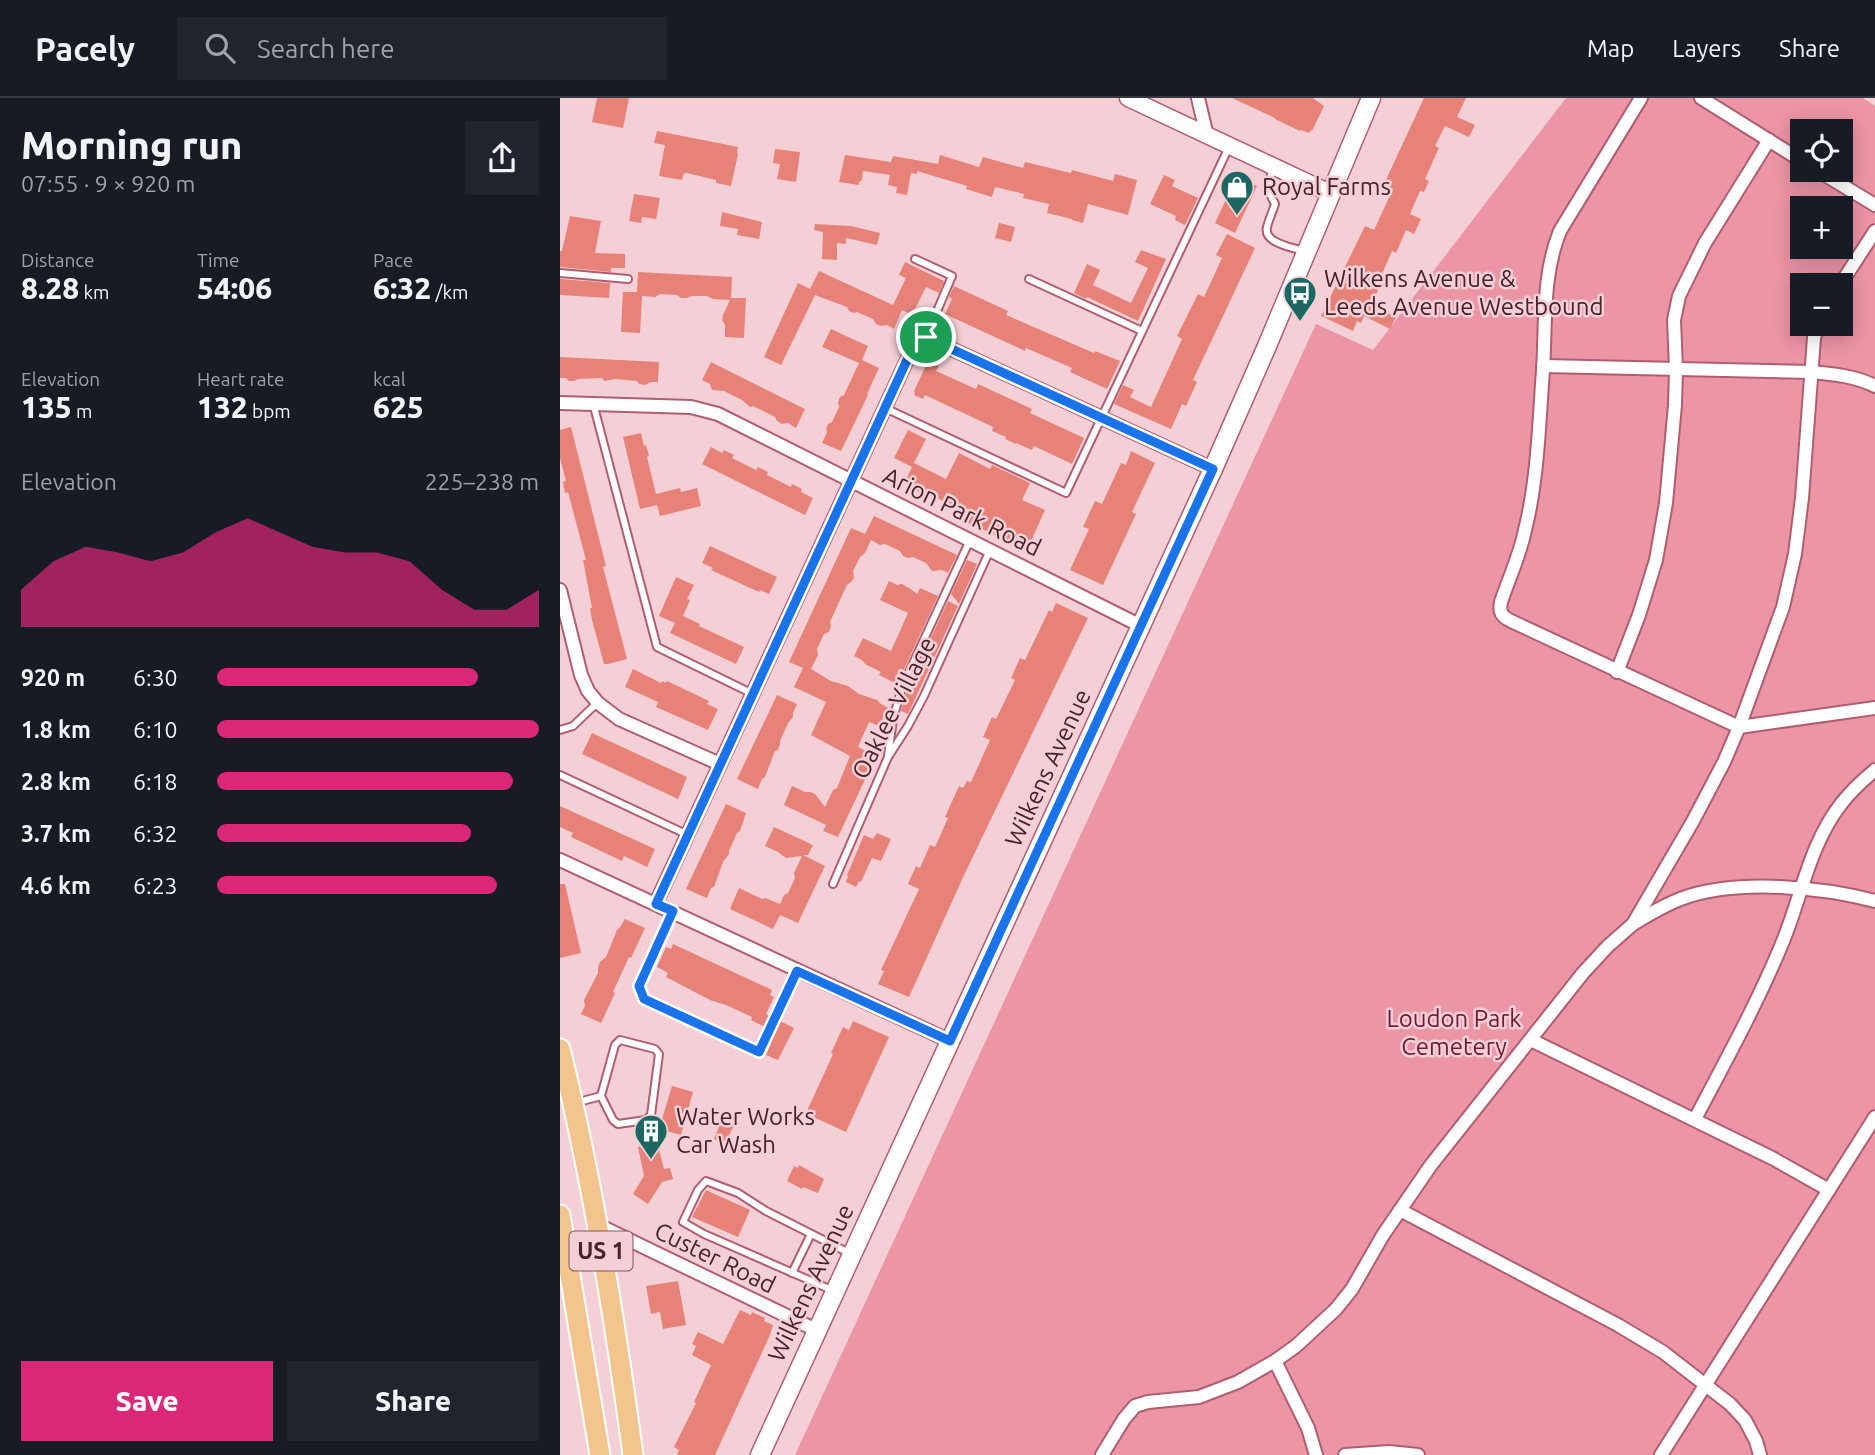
<!DOCTYPE html>
<meta charset="utf-8">
<style>
body{margin:0;font-family:Ubuntu,sans-serif;background:#20242c;color:#f1f3f6;height:100vh;display:flex;flex-direction:column;font-size:26px;white-space:nowrap}
*{box-sizing:border-box;margin:0}
p{font-size:23px;color:#9ea1a6}
.icon{flex:none;width:38px;height:38px;fill:none;stroke:currentColor;stroke-width:2;stroke-linecap:round;stroke-linejoin:round}
.map{position:relative;flex:1;overflow:hidden}
.details{display:flex;flex-direction:column;background:#171b24;width:560px}
.details>*{flex:none}
.controls{position:absolute;left:1230px;top:21px;display:grid;gap:14px}
.controls a{display:grid;place-items:center;width:63px;height:63px;border-radius:0px;background:#171b24;box-shadow:0 4px 18px #0003;font-size:35px}
.pin{position:absolute;display:grid;place-items:center;width:60px;height:60px;color:#fff;margin:-30px;border:4px solid #fff;border-radius:50%;box-shadow:0 2px 7px #0007}
.round{display:grid;place-items:center;flex:none;width:74px;height:74px;border-radius:0px;background:#20242c}
.summary{display:flex;align-items:center;justify-content:space-between;height:119px;padding:0 21px}
h1{font-size:38px;font-weight:800;line-height:52px}
.metrics{display:grid;grid-template-columns:repeat(3,1fr);gap:10px;height:119px;padding:7px 21px}
.metrics div{display:grid;align-content:center}
.metrics b{font-size:30px;font-weight:800}
.metrics small{font-size:19px;font-weight:400}
.metrics p{font-size:19px}
.chart{height:196px;padding:14px 21px}
.chart p{display:flex;justify-content:space-between}
.chart svg{width:100%;height:126px;margin-top:7px;fill:#db2777;opacity:.7}
.action{display:flex;gap:14px;margin-top:auto;padding:14px 21px}
.action a{flex:1;height:80px;border-radius:0px;background:#db2777;color:#fff;font-size:28px;font-weight:800;line-height:80px;text-align:center}
.action a+a{background:#20242c;color:#f1f3f6}
ul{padding:0 21px;list-style:none;font-size:23px}
li{display:grid;grid-template-columns:112px 84px 1fr;align-items:center;height:52px}
li i{height:18px;border-radius:9px;background:#db2777}
header{display:flex;align-items:center;gap:42px;box-sizing:border-box;height:98px;padding:0 35px;background:#171b24;border-bottom:2px solid #363941}
header strong{font-size:33px}
nav{display:flex;gap:38px;margin-inline-start:auto;font-size:24px}
.search{width:490px;height:63px;background:#20242c;display:flex;align-items:center;gap:18px;box-sizing:border-box;padding:0 24px;border-radius:0px;color:#9ea1a6;font-size:26px}
main{display:flex;flex:1;min-height:0}
.map>svg:first-child{display:block}
</style>
<header>
<strong>Pacely</strong>
<div class="search"><svg class="icon" aria-label="search" viewBox="0 0 24 24"><circle cx="10" cy="10" r="6"/><path d="M15 15l6 6"/></svg>Search here</div>
<nav><a>Map</a><a>Layers</a><a>Share</a></nav>
</header>
<main>
<section class="details">
<div class="summary"><div><h1>Morning run</h1><p>07:55 · 9 × 920 m</p></div><a class="round"><svg class="icon" aria-label="share" viewBox="0 0 24 24"><path d="M12 15V3M7 8l5-5 5 5M5 13v7h14v-7"/></svg></a></div>
<div class="metrics">
<div><p>Distance</p><b>8.28<small> km</small></b></div>
<div><p>Time</p><b>54:06</b></div>
<div><p>Pace</p><b>6:32<small> /km</small></b></div>
</div>
<div class="metrics">
<div><p>Elevation</p><b>135<small> m</small></b></div>
<div><p>Heart rate</p><b>132<small> bpm</small></b></div>
<div><p>kcal</p><b>625</b></div>
</div>
<div class="chart"><p><span>Elevation</span>225–238 m</p>
<svg viewBox="0 0 160 44" preserveAspectRatio="none"><path d="M0 44V31L10 21L20 16L30 18L40 21L50 18L60 11L70 6L80 11L90 16L100 18L110 18L120 21L130 31L140 38L150 38L160 31V44z"/></svg>
</div>
<ul>
<li><b>920 m</b>6:30<i style="width:81%"></i></li>
<li><b>1.8 km</b>6:10<i style="width:100%"></i></li>
<li><b>2.8 km</b>6:18<i style="width:92%"></i></li>
<li><b>3.7 km</b>6:32<i style="width:79%"></i></li>
<li><b>4.6 km</b>6:23<i style="width:87%"></i></li>
</ul>
<div class="action"><a>Save</a><a>Share</a></div>
</section>
<div class="map">
<svg width="1315" height="1357" viewBox="0 0 1315 1357">
<rect width="100%" height="100%" fill="#f5cfd6"/>
<path fill="#ec95a7" fill-rule="evenodd" d="M1006,0H1303L1315,8V1357H235L756,226L813,252ZM1242,33H1281V72H1242ZM1242,110H1281V149H1242ZM1242,187H1281V226H1242Z"/>
<g fill="#e68278">
<path d="M37,0H69L63,30L32,24Z"/>
<path d="M672,0H753L764,8L752,33L751,32L749,35L741,32L740,33L715,21V20Z"/>
<path d="M864,0H906L897,19L915,27L909,39L885,28L875,48L879,50L865,81L869,83L864,94L860,93L850,116L861,121L854,136L846,132L836,155L832,153L822,176L825,177L811,207L836,219L830,231L804,218L801,225L797,223L793,233L761,218L805,128L814,132L833,91L824,86Z"/>
<path d="M97,33L178,49L177,55L178,56L171,88L156,85V82L127,75H124L122,82L99,78L105,47L94,45Z"/>
<path d="M215,51L240,54L236,84L217,81L220,66L213,65Z"/>
<path d="M285,57L331,64L333,58L378,66L380,57L419,69L423,59L463,70L465,64L511,75L512,72L553,83L555,76L577,82L568,117L528,106L523,125L512,122V121L487,115L489,106L463,100L464,96L435,89L432,99L406,91L407,88L357,73V76L351,75L347,97L336,95L337,89L328,87L330,77L303,73L302,82L299,84V87L279,84Z"/>
<path d="M604,77L615,82L612,88L638,100L625,127L615,122L616,118L590,106Z"/>
<path d="M677,78L697,88L675,135L655,125Z"/>
<path d="M74,96L100,100L96,121L82,119L81,125L69,123Z"/>
<path d="M162,114L202,124L199,141L177,137L178,131L160,128Z"/>
<path d="M10,118L41,123L35,155L65,156V170H51V174L0,169V153H2Z"/>
<path d="M439,125L455,129L451,144L435,140Z"/>
<path d="M255,126L291,128L320,135L317,147L286,140V146L277,145V162L262,161L263,134L254,132Z"/>
<path d="M667,136L695,150L633,282L637,284L626,308L622,306L611,331L554,306L563,287L574,292L570,299L591,309L622,241L617,238L638,196L644,199L662,160L656,157Z"/>
<path d="M581,152L606,161L578,223L527,199L526,201L514,195L527,166L540,172L533,187L571,205L588,170L575,164Z"/>
<path d="M345,164L384,183L379,195L366,189L352,217L342,212L334,231L327,227L321,228L316,226L313,221L297,214L294,215L289,213L287,209L255,197L221,267L204,259L238,185L250,191L259,173L333,207L346,180L339,177Z"/>
<path d="M78,174L172,179L171,200H186L184,240L165,239V227L162,222L163,217L170,202L153,201L147,198H132L127,200H121L117,197L100,196L95,199L82,198L80,235L61,234L63,194H77Z"/>
<path d="M0,181L50,185L49,200L0,197Z"/>
<path d="M394,188L448,213L446,217L469,227L534,255L535,253L560,263L547,291L510,274L512,270L466,250L465,253L385,216L392,201L389,199Z"/>
<path d="M271,231L308,248L302,262L319,270L307,296L308,297L281,353L262,345L267,334L266,331L268,326L272,324L279,309L278,304L280,299L284,297L299,265L262,249Z"/>
<path d="M0,259L99,264L98,284H91L85,287L79,286L77,283L55,281L44,283L42,280L18,281L14,283H9L6,280H0Z"/>
<path d="M368,263L379,268L376,273L416,291L418,286L472,311L470,315L524,340L512,366L474,348L472,352L456,345V346L445,341L446,339L432,333L433,329L365,297L363,301L354,297L355,294L354,293Z"/>
<path d="M151,264L245,311L236,330L228,325L222,326L217,323L215,319L193,308L190,309L182,302L164,293L152,292L150,286L142,282Z"/>
<path d="M11,329L46,468L43,469L67,561L48,566H44L32,522L30,510H32L23,462H26L8,394L5,395L3,384L6,383L0,360V332Z"/>
<path d="M348,332L366,341L354,365L386,381L399,355L430,371L432,367L470,385L462,402L485,412L467,452L404,423L410,411L392,410L383,403L365,394H360L355,392L352,387L345,384L352,369L334,360Z"/>
<path d="M81,335L84,348L86,347L89,358L87,359L96,396L120,390L121,394L137,390L141,408L100,418L97,407L80,411L63,339Z"/>
<path d="M151,349L162,355L164,352L174,357L172,360L196,372L198,369L208,374L207,377L231,389L232,386L242,391L241,394L253,400L245,417L142,366Z"/>
<path d="M571,353L595,365L572,414L576,416L543,487L510,472L529,431L523,429L535,403L542,406L561,365L566,367Z"/>
<path d="M314,418L397,457L388,475L382,472L372,473L366,465L353,459L348,460L343,458L340,453L325,446L320,447L311,442L305,455L300,459L293,473L294,480L291,484L287,487L274,515L270,524L271,528L269,534L264,536L257,551L258,557L251,571L271,583L288,588L299,596L317,602L321,606L328,610L319,628L309,624L298,649L316,658L278,739L263,733L266,727L224,707L232,688L245,694H250L255,696L265,709L273,692L277,690L290,658L251,637L266,604L234,589L243,570L229,564L291,430L305,436Z"/>
<path d="M150,448L217,479L209,496L200,492L199,494L151,472L153,470L142,465Z"/>
<path d="M407,462L417,466L399,506L391,496Z"/>
<path d="M116,479L134,487L127,501L130,502L123,518L140,526L139,528L184,549L176,566L110,535L115,525L99,518Z"/>
<path d="M329,483L337,487L342,486L352,492L357,496L360,490L378,498L337,586L319,577L321,574L305,566L302,562L294,558L303,540L331,553L348,515L320,502Z"/>
<path d="M388,503L398,508L348,616L341,613L347,591Z"/>
<path d="M496,505L528,520L405,775L349,899L318,886L324,873L321,872L359,791L348,786L356,768L360,770L370,747L375,749L388,720L385,719L399,688L403,690L407,683L411,684L430,642L423,639L432,619L436,621L455,582L451,580L460,560L465,562L489,512L492,514Z"/>
<path d="M73,571L101,585L102,583L106,585L107,583L149,603L147,606L158,611L148,632L96,609L98,604L65,589Z"/>
<path d="M217,597L237,606L233,615V619L228,625L220,643V646L218,652L215,653L205,679L202,681L198,691L177,681Z"/>
<path d="M32,635L127,679L118,701L22,656Z"/>
<path d="M166,706L186,715L180,733L177,735L169,753V756L163,764L154,789L151,790L147,800L126,791Z"/>
<path d="M0,708L95,751L87,769L64,758L62,763L11,739L13,735L0,729Z"/>
<path d="M214,729L253,747L248,757H243L265,768L238,825L220,817L213,831L170,811L179,790L202,801L205,800L220,806L224,797L228,795L235,780L234,775L242,758L226,760L218,754L205,748Z"/>
<path d="M317,735L331,741L321,763L312,760L301,784L299,783L296,789L286,784L288,778L287,777L304,737L313,741Z"/>
<path d="M0,786H5L21,855L0,860Z"/>
<path d="M65,821L85,830L71,860L69,859L53,894L55,895L41,925L21,916L25,908L24,902L38,875V869L40,864L46,859L57,832L61,828Z"/>
<path d="M113,846L212,892L210,897L214,899L206,916L210,918L205,929L191,922L192,919L166,907L150,902L106,879L108,875L97,869L106,849L111,851Z"/>
<path d="M220,923L234,930L218,962L206,957Z"/>
<path d="M293,923L329,939L286,1034L249,1017V1016L246,1015L269,965L273,956L271,955L283,929L289,932Z"/>
<path d="M112,988L133,994L121,1037L99,1031Z"/>
<path d="M162,1021L174,1027L165,1046L154,1041Z"/>
<path d="M97,1044L104,1071L110,1070L113,1081L102,1084L88,1106L73,1096L84,1078L78,1049Z"/>
<path d="M239,1067L264,1081L258,1095L243,1089L242,1091L227,1083L234,1068L238,1070Z"/>
<path d="M146,1092L190,1112L178,1139L132,1119Z"/>
<path d="M118,1183L126,1227L103,1231L100,1214L91,1216L86,1188Z"/>
<path d="M180,1212L191,1217L192,1214L205,1220L204,1223L213,1227L210,1237L155,1357H117L119,1352L114,1349L136,1305L134,1304L151,1267L132,1257L136,1248L132,1246L138,1234L163,1246Z"/>
</g>
<g fill="none" stroke-linecap="round" stroke-linejoin="round">
<defs>
<g id="service">
<path d="M713,70L707,90L715,106C713,113 709,121 707,129C703,145 732,149 743,153"/>
<path d="M355,161L392,178L366,239"/>
<path d="M0,175L68,181"/>
<path d="M469,181L582,233"/>
<path d="M33,305L97,549L193,596"/>
<path d="M325,310L506,395L669,49"/>
<path d="M0,632L13,628L37,605"/>
<path d="M328,658L333,621L342,589L410,442"/>
<path d="M0,677L128,737"/>
<path d="M273,786L328,659L348,628L364,598L430,452"/>
<path d="M113,813L79,888L84,901L199,954L237,873"/>
<path d="M15,1005L41,998L53,1022L58,1026L86,1022L91,1017L99,956L95,951L60,942L55,947L41,998"/>
<path d="M232,1175L251,1136"/>
<path d="M274,1193L144,1136L123,1124L138,1092L146,1083L178,1095L206,1113L289,1155"/>
</g>
<g id="minor">
<path d="M638,0L647,38"/>
<path d="M1141,0L1242,63"/>
<path d="M1257,72L1315,107"/>
<path d="M1280,187L1315,133"/>
<path d="M1258,226L1254,240L1242,400L1235,456L1223,509L1179,629L1315,610"/>
<path d="M983,268L1251,274C1273,276 1295,278 1315,288"/>
<path d="M0,305L131,309L158,316L581,528"/>
<path d="M0,492L21,577L28,593L38,605L59,621L160,666"/>
<path d="M1057,574L1079,517L1096,462L1106,405L1115,307L1116,271L1114,222L1119,198L1145,145L1209,42"/>
<path d="M0,762L390,943"/>
<path d="M96,805L359,236L653,371"/>
<path d="M1073,826C1090,816 1107,805 1126,799C1180,781 1261,789 1315,803"/>
<path d="M971,942L1212,1060L1269,1092"/>
<path d="M1135,1021C1165,964 1196,908 1221,848C1241,801 1249,747 1281,706C1291,693 1303,682 1315,672"/>
<path d="M840,1112L1058,1227L1103,1254L1170,1306L1185,1322L1196,1343L1200,1357"/>
<path d="M36,1126L256,1232"/>
<path d="M715,1263L748,1330L756,1357"/>
<path d="M542,1357L564,1321L575,1308L588,1304L639,1299L678,1284L715,1263L736,1248L776,1211L792,1191L823,1137L871,1067L1023,875L1048,848L1073,826L1133,723L1164,664L1179,629L951,523C941,518 939,514 941,504C949,480 960,457 965,432C978,380 979,325 983,272C986,225 982,177 1000,133L1081,0"/>
<path d="M785,1357L829,1354L858,1357"/>
<path d="M1101,1357L1315,1019"/>
</g>
<path id="tertiary" d="M568,0L770,95"/>
<path id="secondary" d="M200,1357L653,371L707,248L811,0"/>
<g id="primary">
<path d="M0,951C33,1083 55,1222 73,1357"/>
<path d="M0,1117L40,1357"/>
</g>
</defs>
<use href="#service" stroke="#af5e70" stroke-width="10"/>
<use href="#minor" stroke="#af5e70" stroke-width="16"/>
<use href="#tertiary" stroke="#af5e70" stroke-width="19"/>
<use href="#secondary" stroke="#af5e70" stroke-width="21"/>
<use href="#primary" stroke="#fff" stroke-width="23"/>
<use href="#service" stroke="#fff" stroke-width="6"/>
<use href="#minor" stroke="#fff" stroke-width="12"/>
<use href="#tertiary" stroke="#fff" stroke-width="16"/>
<use href="#secondary" stroke="#fff" stroke-width="18"/>
<use href="#primary" stroke="#f2c58f" stroke-width="19"/>
</g>
<g fill="none" stroke-linecap="round" stroke-linejoin="round">
<defs>
<path id="route" d="M359,236L653,371L390,943L237,873L199,954L84,901L79,888L113,813L96,806Z"/>
</defs>
<use href="#route" stroke="#fff" stroke-width="14"/>
<use href="#route" stroke="#1a73e8" stroke-width="9"/>
</g>
<defs>
<symbol id="shop-pin" viewBox="-11 -11 22 30"><path d="M0 17L-7.5 6A9.5 9.5 0 1 1 7.5 6Z" fill="#1c6761" stroke="#f5cfd6"/><path d="M-5-2.5h2.3a2.7 3.5 0 0 1 5.4 0H5L5.5 6h-11ZM-1.5-2.5h3a1.5 2.3 0 0 0-3 0Z" fill="#fff"/></symbol>
<symbol id="bus-pin" viewBox="-11 -11 22 30"><path d="M0 17L-7.5 6A9.5 9.5 0 1 1 7.5 6Z" fill="#1c6761" stroke="#f5cfd6"/><path d="M-5-6H5V4H4V6H2V4H-2V6H-4V4H-5ZM-3.5-4V0h7V-4ZM-3.5 1.2v1.5H-2V1.2ZM2 1.2v1.5H3.5V1.2Z" fill="#fff"/></symbol>
<symbol id="building-pin" viewBox="-11 -11 22 30"><path d="M0 17L-7.5 6A9.5 9.5 0 1 1 7.5 6Z" fill="#1c6761" stroke="#f5cfd6"/><path d="M-4-6H4V6H1V3H-1V6H-4ZM-2.5-4.3h1.7v1.8h-1.7ZM.8-4.3h1.7v1.8H.8ZM-2.5-1h1.7V.8h-1.7ZM.8-1h1.7V.8H.8Z" fill="#fff"/></symbol>
</defs>
<g fill-rule="evenodd">
<use href="#shop-pin" x="658" y="70" width="38" height="52"/>
<use href="#bus-pin" x="721" y="176" width="38" height="52"/>
<use href="#building-pin" x="72" y="1014" width="38" height="52"/>
</g>
<g text-anchor="middle" stroke-width="5" stroke-linejoin="round" paint-order="stroke">
<rect fill="#f5cfd6" stroke="#7a575e" stroke-width="2" x="9.5" y="1133.5" width="63" height="39" rx="5"/>
<g font-size="23" font-weight="bold" fill="#46232b">
<text x="41" y="1161">US 1</text>
</g>
<g font-size="24" fill="#46232b" stroke="#f5cfd6" text-anchor="start">
<text x="702" y="97">Royal Farms</text>
<text x="764" y="189">Wilkens Avenue &amp;<tspan x="764" dy="28">Leeds Avenue Westbound</tspan></text>
<text x="116" y="1027">Water Works<tspan x="116" dy="28">Car Wash</tspan></text>
</g>
<g font-size="24" fill="#46232b" stroke="#f5cfd6">
<text transform="translate(402 414) rotate(26)" y="8">Arion Park Road</text>
<text transform="translate(334 610) rotate(-63)" y="8">Oaklee Village</text>
<text transform="translate(488 670) rotate(-65)" y="8">Wilkens Avenue</text>
<text transform="translate(155 1160) rotate(26)" y="8">Custer Road</text>
<text transform="translate(251 1185) rotate(-65)" y="8">Wilkens Avenue</text>
</g>
<g font-size="24" fill="#711835" stroke="#f5cfd6">
<text x="894" y="929">Loudon Park<tspan x="894" dy="28">Cemetery</tspan></text>
</g>
</g>
</svg>
<div class="controls">
<a><svg class="icon" aria-label="locate" viewBox="0 0 24 24"><circle cx="12" cy="12" r="6"/><path d="M12 2v4M12 18v4M2 12h4M18 12h4"/></svg></a>
<a>+</a>
<a>−</a>
</div>
<div class="pin" style="left:366px;top:239px;background:#1e9e55"><svg class="icon" aria-label="arrive" viewBox="0 0 24 24"><path d="M6 21V4h12l-3 4 3 4H6"/></svg></div>
</div>
</main>
